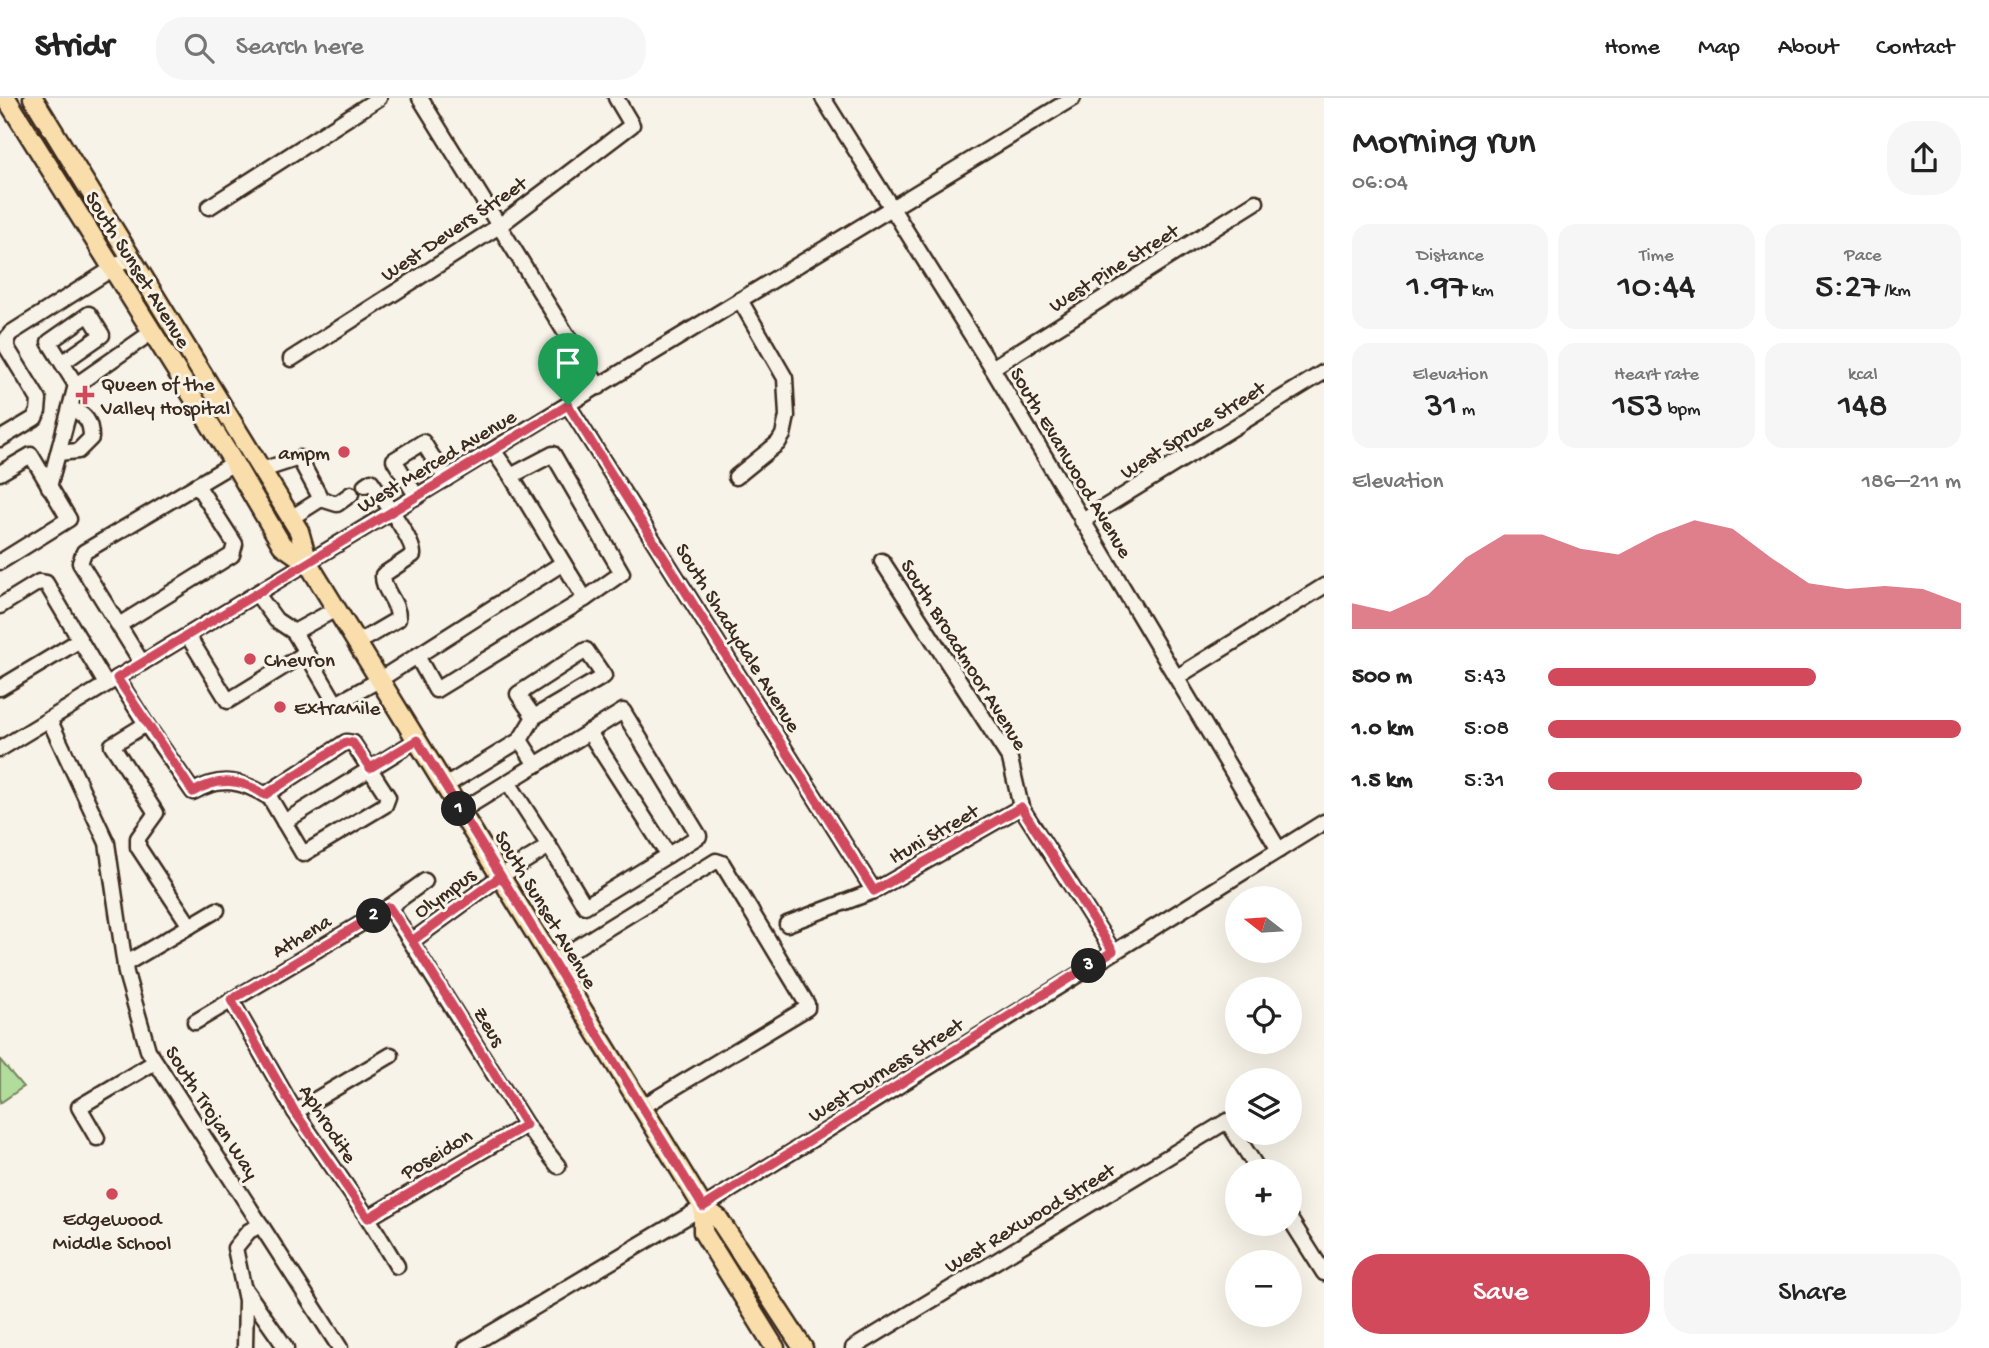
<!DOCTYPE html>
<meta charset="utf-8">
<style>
body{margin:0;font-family:"Gochi Hand",sans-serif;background:#f6f6f6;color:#222;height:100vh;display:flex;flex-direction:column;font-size:26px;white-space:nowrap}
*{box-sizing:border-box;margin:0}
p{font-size:23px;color:#767676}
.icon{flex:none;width:38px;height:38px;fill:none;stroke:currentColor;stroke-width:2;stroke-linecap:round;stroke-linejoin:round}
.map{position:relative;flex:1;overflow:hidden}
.details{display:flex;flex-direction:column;background:#fff;width:665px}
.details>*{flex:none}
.needle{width:46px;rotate:287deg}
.tools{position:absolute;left:1225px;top:788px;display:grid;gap:14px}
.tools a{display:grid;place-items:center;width:77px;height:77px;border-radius:50%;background:#fff;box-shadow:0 7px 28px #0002;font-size:35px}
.pin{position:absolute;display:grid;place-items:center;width:60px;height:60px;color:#fff;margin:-72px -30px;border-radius:50% 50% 50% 0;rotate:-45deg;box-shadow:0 0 7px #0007}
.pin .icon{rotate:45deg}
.km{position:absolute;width:35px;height:35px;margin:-18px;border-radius:50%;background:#222;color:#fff;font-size:19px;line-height:35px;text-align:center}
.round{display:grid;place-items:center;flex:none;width:74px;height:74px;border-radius:28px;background:#f6f6f6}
.overview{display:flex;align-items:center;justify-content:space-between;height:119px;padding:0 28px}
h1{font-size:38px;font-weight:600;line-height:52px}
.metrics{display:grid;grid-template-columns:repeat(3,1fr);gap:10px;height:119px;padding:7px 28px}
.metrics div{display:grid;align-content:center;border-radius:18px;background:#f6f6f6;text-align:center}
.metrics b{font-size:35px;font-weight:600}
.metrics small{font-size:19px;font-weight:400}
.metrics p{font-size:19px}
.chart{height:196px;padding:14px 28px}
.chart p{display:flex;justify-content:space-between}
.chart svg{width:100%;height:126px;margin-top:7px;fill:#d1495b;opacity:.7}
.primary-button{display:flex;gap:14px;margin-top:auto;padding:14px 28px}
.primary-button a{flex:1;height:80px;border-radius:28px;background:#d1495b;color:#fff;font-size:28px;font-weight:600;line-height:80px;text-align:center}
.primary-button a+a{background:#f6f6f6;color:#222}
ul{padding:0 28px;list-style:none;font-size:23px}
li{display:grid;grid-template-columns:112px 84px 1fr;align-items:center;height:52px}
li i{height:18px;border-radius:9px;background:#d1495b}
header{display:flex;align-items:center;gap:42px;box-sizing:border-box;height:98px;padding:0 35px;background:#fff;border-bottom:2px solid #e0e0e0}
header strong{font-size:33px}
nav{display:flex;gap:38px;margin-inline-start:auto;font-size:24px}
.search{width:490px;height:63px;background:#f6f6f6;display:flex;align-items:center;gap:18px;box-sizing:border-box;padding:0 24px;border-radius:28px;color:#767676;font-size:26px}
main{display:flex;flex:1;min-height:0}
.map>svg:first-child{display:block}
</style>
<header>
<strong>Stridr</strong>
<div class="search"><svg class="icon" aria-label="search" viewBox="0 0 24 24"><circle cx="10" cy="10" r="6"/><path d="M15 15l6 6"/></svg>Search here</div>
<nav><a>Home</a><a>Map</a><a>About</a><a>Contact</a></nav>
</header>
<main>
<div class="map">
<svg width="1324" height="1250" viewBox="0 0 1324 1250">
<rect width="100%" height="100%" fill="#f7f3e8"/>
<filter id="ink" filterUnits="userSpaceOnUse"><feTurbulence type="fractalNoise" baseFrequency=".0143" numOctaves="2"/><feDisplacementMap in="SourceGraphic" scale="14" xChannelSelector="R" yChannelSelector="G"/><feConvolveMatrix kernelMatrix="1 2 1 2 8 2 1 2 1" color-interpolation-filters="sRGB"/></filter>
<g filter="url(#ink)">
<path fill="#b0dd9c" stroke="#76845d" stroke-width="2" d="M0,962L23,989L0,1005Z"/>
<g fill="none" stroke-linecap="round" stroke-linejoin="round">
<defs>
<g id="minor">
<path d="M420,0L599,289"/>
<path d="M823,0L992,270L1279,752"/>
<path d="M209,109L379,0"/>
<path d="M291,261L499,128L632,27L616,0"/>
<path d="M62,265L102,237L89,216L49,244C58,258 67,273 76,287"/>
<path d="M992,270L1256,104"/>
<path d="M568,307L874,793"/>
<path d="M0,341L35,320L38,313L39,302L7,250V240L11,235L132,158"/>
<path d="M493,352L511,378L553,356L622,475L585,501L511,378"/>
<path d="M58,355L78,353L91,340C91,323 86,317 70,310"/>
<path d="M262,372L299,360L321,401L337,406L351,396"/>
<path d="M0,375L31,357L69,421L0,464"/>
<path d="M736,379L778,345L783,337L787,318L785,280L740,202"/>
<path d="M49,389L76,287L152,234"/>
<path d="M417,399L394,362L423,344L446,381"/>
<path d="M291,420L321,401"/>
<path d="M1082,423L1324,274"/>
<path d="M882,463L1010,661L1021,709L1113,853"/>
<path d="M257,496L276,522L294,534"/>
<path d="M0,508L39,484L46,485L106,586"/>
<path d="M336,511L294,534L336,606L379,582L563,465"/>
<path d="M119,527L232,457L235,446L197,387"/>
<path d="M188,538L228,603L306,555"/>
<path d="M357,545L398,521C399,504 382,493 383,477L413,457C415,443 380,397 371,383L365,387"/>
<path d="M417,558L436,592L585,501"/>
<path d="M142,565L80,465L84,454L234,365"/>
<path d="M1177,579L1324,488"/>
<path d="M117,580L146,626"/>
<path d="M0,590L80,542"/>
<path d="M534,619L518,596L586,552L604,578L534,619L520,642L536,667"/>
<path d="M49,621L107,745L126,875L148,952L340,1250"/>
<path d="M589,634L668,757"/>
<path d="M0,651L1073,0"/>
<path d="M445,688L520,642"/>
<path d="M461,713L623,613L699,738L585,808L549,748"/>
<path d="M284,724L417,642"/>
<path d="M389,809L526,1027L558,1068"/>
<path d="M787,826L874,793L1021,709"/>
<path d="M190,828L138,749V740L156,715L112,647L146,626L193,694C221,677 244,683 270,700L303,756L385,707L388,699L353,645L346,644L265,697"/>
<path d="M412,843L501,778L549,748L508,684"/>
<path d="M553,864L716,763L722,765L807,906V910L642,1009"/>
<path d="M125,866L217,812"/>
<path d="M231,902L295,1014L368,1120L397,1168"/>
<path d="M195,924L389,809L425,783"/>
<path d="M295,1014L391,957"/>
<path d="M97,1040L79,1009L155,964"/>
<path d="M368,1120L526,1027"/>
<path d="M1290,1121L1324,1175"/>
<path d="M246,1193L286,1250"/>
<path d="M245,1250L246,1202L235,1150L249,1133L261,1127"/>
<path d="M466,1250L703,1109L1324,724"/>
<path d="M853,1250L1227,1023L1259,1073"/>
</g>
<g id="major">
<path d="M6,0L228,355L282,447L308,465"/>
<path d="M33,0L299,433L308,465L653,1027L703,1109L718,1120L803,1250"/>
<path d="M703,1109V1134L775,1250"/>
</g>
</defs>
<use href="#minor" stroke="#3b2a1e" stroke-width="19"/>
<use href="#major" stroke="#3b2a1e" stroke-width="23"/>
<use href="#minor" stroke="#f7f3e8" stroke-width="14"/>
<use href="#major" stroke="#f9deab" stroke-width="18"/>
</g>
</g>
<g fill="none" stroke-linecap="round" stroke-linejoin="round" filter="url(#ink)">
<defs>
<path id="route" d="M568,307L117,580L193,694C218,679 241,680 265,697L346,644L353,645L370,670L417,642L501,778L412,843L526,1027L368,1120L295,1014L231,902L389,809L412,843L501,778L703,1109L1113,853L1021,709L874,793L568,307"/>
</defs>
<use href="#route" stroke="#fff" stroke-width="14"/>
<use href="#route" stroke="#d1495b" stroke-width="9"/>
</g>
<g fill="#d1495b" stroke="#f7f3e8" stroke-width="2.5">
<path d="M81.5 286.5h7v7h7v7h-7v7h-7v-7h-7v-7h7z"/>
<circle cx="344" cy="354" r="7"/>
<circle cx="250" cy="561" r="7"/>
<circle cx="280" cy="609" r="7"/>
<circle cx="112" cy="1096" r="7"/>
</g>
<g text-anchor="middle" stroke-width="6" stroke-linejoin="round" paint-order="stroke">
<g font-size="21" fill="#3b2a1e" stroke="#f7f3e8">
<text transform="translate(453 130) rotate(-34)" y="7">West Devers Street</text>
<text transform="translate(1113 169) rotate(-32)" y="7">West Pine Street</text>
<text transform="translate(139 171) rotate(58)" y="7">South Sunset Avenue</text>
<text transform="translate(1192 331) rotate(-32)" y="7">West Spruce Street</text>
<text transform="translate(436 362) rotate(-31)" y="7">West Merced Avenue</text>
<text transform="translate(1072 364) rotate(59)" y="7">South Evanwood Avenue</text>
<text transform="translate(739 539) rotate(58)" y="7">South Shadydale Avenue</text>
<text transform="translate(965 556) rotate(58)" y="7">South Broadmoor Avenue</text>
<text transform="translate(933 735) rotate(-30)" y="7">Ituni Street</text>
<text transform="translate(444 794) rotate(-36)" y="7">Olympus</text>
<text transform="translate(547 811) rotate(59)" y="7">South Sunset Avenue</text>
<text transform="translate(301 837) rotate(-31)" y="7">Athena</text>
<text transform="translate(490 928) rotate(58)" y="7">Zeus</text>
<text transform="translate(885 971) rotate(-32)" y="7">West Durness Street</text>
<text transform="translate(213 1014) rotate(57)" y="7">South Trojan Way</text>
<text transform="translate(329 1025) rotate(57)" y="7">Aphrodite</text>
<text transform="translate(436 1055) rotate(-31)" y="7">Poseidon</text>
<text transform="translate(1029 1119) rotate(-31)" y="7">West Rexwood Street</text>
</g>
<g font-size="21" fill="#3b2a1e" stroke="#f7f3e8" text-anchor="start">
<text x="101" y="292">Queen of the<tspan x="101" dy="24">Valley Hospital</tspan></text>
<text x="330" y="361" text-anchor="end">ampm</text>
<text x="264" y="568">Chevron</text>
<text x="294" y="616">ExtraMile</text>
<text x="112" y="1127" text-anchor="middle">Edgewood<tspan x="112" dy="24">Middle School</tspan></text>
</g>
</g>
</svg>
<div class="tools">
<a><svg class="needle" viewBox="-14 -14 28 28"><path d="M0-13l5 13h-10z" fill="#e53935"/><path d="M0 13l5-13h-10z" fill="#767676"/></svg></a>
<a><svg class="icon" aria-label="locate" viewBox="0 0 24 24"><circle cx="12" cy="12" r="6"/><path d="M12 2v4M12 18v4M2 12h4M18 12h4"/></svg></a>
<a><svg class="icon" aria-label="layers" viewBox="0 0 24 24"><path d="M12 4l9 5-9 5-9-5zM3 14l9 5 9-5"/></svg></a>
<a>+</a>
<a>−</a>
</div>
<div class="pin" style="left:568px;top:307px;background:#1e9e55"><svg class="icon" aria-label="arrive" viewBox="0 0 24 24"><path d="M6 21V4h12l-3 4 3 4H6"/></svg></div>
<b class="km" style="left:459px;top:711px">1</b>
<b class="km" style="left:374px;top:818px">2</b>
<b class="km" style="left:1089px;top:868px">3</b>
</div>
<section class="details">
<div class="overview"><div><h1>Morning run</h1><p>06:04</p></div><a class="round"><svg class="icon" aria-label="share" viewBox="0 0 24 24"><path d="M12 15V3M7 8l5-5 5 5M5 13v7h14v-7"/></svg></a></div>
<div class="metrics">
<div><p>Distance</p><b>1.97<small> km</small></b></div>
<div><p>Time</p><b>10:44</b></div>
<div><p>Pace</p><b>5:27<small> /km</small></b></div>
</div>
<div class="metrics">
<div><p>Elevation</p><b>31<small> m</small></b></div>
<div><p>Heart rate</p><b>153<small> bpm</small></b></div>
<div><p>kcal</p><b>148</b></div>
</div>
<div class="chart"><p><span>Elevation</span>186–211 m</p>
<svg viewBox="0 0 160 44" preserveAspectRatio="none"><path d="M0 44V35L10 38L20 32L30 19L40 11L50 11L60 16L70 18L80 11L90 6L100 9L110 19L120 28L130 30L140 29L150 30L160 35V44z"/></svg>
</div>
<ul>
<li><b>500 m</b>5:43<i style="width:65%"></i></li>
<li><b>1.0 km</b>5:08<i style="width:100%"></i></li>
<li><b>1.5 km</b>5:31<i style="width:76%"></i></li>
</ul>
<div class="primary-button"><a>Save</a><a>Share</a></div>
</section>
</main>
